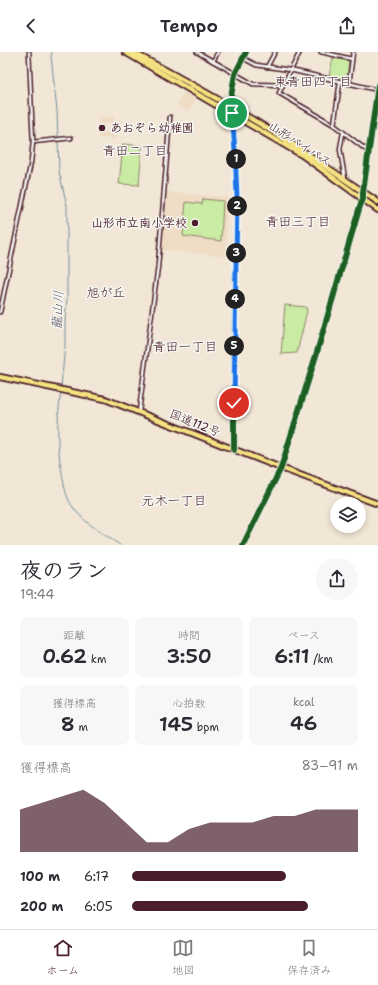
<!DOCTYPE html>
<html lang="ja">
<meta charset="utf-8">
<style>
body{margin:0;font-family:"Shantell Sans","Klee One",sans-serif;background:#f7f7f7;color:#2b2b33;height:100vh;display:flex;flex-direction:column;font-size:15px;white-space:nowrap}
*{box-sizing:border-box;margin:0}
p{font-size:13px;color:#7c7c81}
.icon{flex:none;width:22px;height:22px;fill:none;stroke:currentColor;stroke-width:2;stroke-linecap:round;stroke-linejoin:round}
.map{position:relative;height:493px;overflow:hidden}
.side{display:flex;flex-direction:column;background:#fff;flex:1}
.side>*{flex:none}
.fabs{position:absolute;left:330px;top:445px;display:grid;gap:8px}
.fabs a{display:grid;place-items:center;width:36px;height:36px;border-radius:50%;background:#fff;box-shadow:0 2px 6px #0003;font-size:20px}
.pin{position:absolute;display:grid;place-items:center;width:34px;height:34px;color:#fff;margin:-17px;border:2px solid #fff;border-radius:50%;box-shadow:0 1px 4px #0007}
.km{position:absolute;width:20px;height:20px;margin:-10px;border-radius:50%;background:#222;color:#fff;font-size:11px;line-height:20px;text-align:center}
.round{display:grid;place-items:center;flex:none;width:42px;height:42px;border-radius:21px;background:#f7f7f7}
.overview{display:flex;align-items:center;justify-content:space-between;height:68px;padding:0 20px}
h1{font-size:22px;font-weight:600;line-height:30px}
.figures{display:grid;grid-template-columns:repeat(3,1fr);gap:6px;height:68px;padding:4px 20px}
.figures div{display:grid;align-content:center;border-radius:8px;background:#f7f7f7;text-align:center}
.figures b{font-size:20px;font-weight:600}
.figures small{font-size:11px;font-weight:400}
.figures p{font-size:11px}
.chart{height:112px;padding:8px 20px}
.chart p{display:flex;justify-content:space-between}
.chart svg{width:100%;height:72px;margin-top:4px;fill:#4a1f2b;opacity:.7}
ul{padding:0 20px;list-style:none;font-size:13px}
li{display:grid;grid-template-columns:64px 48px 1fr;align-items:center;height:30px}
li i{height:10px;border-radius:5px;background:#4a1f2b}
header{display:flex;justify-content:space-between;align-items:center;height:52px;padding:0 20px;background:#fff;font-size:18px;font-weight:600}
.dock{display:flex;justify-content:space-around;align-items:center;height:56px;border-top:1px solid #e1e1e2;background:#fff;font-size:11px;color:#7c7c81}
.dock a{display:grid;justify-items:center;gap:2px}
.dock .active{color:#4a1f2b}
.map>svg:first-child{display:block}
</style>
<header><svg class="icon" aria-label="back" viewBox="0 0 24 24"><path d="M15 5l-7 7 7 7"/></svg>Tempo<svg class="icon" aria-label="share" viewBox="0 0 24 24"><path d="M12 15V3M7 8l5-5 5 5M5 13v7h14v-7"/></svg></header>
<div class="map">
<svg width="378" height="493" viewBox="0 0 378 493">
<rect width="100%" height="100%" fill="#f2e7d7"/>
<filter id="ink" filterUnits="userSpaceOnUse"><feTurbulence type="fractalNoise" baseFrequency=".025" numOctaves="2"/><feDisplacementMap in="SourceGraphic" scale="8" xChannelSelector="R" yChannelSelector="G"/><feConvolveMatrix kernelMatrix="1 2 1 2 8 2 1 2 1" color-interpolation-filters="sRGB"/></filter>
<g filter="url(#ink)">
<g fill="#efdcc4">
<path d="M184,40L196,46L189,60L177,54Z"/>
<path d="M99,64L114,65L115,69L113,71H105L104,80L116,81V87L99,86L98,85Z"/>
<path d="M166,140L227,145L226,204L161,198Z"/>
</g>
<g fill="#c9eba3" stroke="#8a8567">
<path d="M333,6L349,9L347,28L329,24Z"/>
<path d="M123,92L142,94L139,133L119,132Z"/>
<path d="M203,147L223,149L221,189L183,184L186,150L202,152Z"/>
<path d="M285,253L306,255L307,259L297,301L281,302Z"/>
</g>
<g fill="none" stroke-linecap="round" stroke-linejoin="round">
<g stroke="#708e9b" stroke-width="1">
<path d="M52,0L51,4L57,59L59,119L67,154V247L65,269V293L61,336"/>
<path d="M61,339C57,369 56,390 62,421C64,434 66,447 75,458C86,472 105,483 120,493"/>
</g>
<defs>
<g id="street">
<path d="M197,0L253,32L283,33"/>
<path d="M300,0L279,41L334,73L369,100"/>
<path d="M321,0L352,7"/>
<path d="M243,6L256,13L290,18L378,38"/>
<path d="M213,9L218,0"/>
<path d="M267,15L275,0"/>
<path d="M349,32L353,0"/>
<path d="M334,73L340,30"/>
<path d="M343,81L340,97L345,127"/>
<path d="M33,90L71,86"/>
<path d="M0,260L31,110L33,90L29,0"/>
<path d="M139,359L158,214L170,65"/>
<path d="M234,397V310L237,143L235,99L231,44L235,22L246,0"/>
</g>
<path id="secondary" d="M243,493L281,416L317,300L360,154L363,147V140L378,33"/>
<g id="highway">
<path d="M125,0L302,103L378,158"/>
<path d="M132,0C186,29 241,59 292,92C321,111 350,131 378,150"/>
<path d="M0,325L105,347L281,416L378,452"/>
</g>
</defs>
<use href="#street" stroke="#4a1f2b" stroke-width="5.5"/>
<use href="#secondary" stroke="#4a1f2b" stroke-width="6"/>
<use href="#highway" stroke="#4a1f2b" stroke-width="8"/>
<use href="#street" stroke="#f6f6f2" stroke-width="2.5"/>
<use href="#secondary" stroke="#f6f6f2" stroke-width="3.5"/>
<use href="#highway" stroke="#f5e382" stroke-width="4.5"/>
<defs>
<g id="cycleway">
<path d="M234,398V310L237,143L235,99L231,44L235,22L246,0"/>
<path d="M243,493L281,416L317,300L360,154L363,147V140L378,33"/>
</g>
</defs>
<use href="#cycleway" stroke="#f6f6f2" stroke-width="8"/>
<use href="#cycleway" stroke="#1b5e20" stroke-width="6"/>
</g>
</g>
<g fill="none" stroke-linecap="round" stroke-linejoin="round" filter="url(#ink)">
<defs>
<path id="route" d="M232,61L235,99L237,144L234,351"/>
</defs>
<use href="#route" stroke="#fff" stroke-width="8"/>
<use href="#route" stroke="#1a73e8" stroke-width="5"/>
</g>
<g fill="#4a1f2b" stroke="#f6f6f2" stroke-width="1.5">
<circle cx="102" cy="76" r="4"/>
<circle cx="195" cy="171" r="4"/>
</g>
<g text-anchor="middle" stroke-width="3" stroke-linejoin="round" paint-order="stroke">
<g font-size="12" font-weight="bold" fill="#4a1f2b" stroke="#f6f6f2" text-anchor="start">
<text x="110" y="80">あおぞら幼稚園</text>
<text x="187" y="175" text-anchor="end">山形市立南小学校</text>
</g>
<g font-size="12" fill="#4a1f2b" stroke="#f6f6f2">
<text transform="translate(300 92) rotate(33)" y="4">山形バイパス</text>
<text transform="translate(195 371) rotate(22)" y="4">国道112号</text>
</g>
<g font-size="13" fill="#4a1f2b" stroke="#f6f6f2">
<text x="313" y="34">東青田四丁目</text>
<text x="135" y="103">青田二丁目</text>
<text x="298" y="174">青田三丁目</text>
<text x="106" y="245">旭が丘</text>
<text x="185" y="299">青田一丁目</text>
<text x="174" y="453">元木一丁目</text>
</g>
<g font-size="13" font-style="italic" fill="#5d5663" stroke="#f6f6f2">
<text transform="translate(57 258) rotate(-87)" y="5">龍山川</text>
</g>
</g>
</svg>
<div class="fabs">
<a><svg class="icon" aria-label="layers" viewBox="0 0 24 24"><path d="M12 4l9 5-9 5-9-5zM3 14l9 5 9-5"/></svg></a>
</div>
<div class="pin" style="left:232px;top:61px;background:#1e9e55"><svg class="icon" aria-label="arrive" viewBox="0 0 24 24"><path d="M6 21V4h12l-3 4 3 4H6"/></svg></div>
<div class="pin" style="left:234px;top:351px;background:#d93025"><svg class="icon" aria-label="check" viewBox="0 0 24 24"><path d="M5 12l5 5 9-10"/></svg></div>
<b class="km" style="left:236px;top:107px">1</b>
<b class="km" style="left:237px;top:154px">2</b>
<b class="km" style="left:236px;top:201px">3</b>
<b class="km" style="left:235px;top:247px">4</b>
<b class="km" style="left:234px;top:294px">5</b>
</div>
<section class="side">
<div class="overview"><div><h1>夜のラン</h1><p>19:44</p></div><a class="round"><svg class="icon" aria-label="share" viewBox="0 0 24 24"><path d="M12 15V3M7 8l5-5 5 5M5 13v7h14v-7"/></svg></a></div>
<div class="figures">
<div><p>距離</p><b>0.62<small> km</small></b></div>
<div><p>時間</p><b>3:50</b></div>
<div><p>ペース</p><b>6:11<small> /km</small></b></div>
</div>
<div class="figures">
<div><p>獲得標高</p><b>8<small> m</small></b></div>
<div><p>心拍数</p><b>145<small> bpm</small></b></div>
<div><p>kcal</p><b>46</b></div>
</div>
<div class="chart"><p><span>獲得標高</span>83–91 m</p>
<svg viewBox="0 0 160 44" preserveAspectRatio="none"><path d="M0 44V18L10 14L20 10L30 6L40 14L50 26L60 38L70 38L80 30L90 26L100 26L110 26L120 22L130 22L140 18L150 18L160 18V44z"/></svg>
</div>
<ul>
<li><b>100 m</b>6:17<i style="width:68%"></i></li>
<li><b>200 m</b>6:05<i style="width:78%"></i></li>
</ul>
</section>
<nav class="dock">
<a class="active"><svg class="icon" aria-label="home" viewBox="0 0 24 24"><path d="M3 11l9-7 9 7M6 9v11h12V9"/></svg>ホーム</a>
<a><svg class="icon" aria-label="map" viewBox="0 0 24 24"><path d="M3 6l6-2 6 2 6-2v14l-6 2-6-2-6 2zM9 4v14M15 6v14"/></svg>地図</a>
<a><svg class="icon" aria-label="saved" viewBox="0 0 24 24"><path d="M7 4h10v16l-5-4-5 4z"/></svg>保存済み</a>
</nav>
